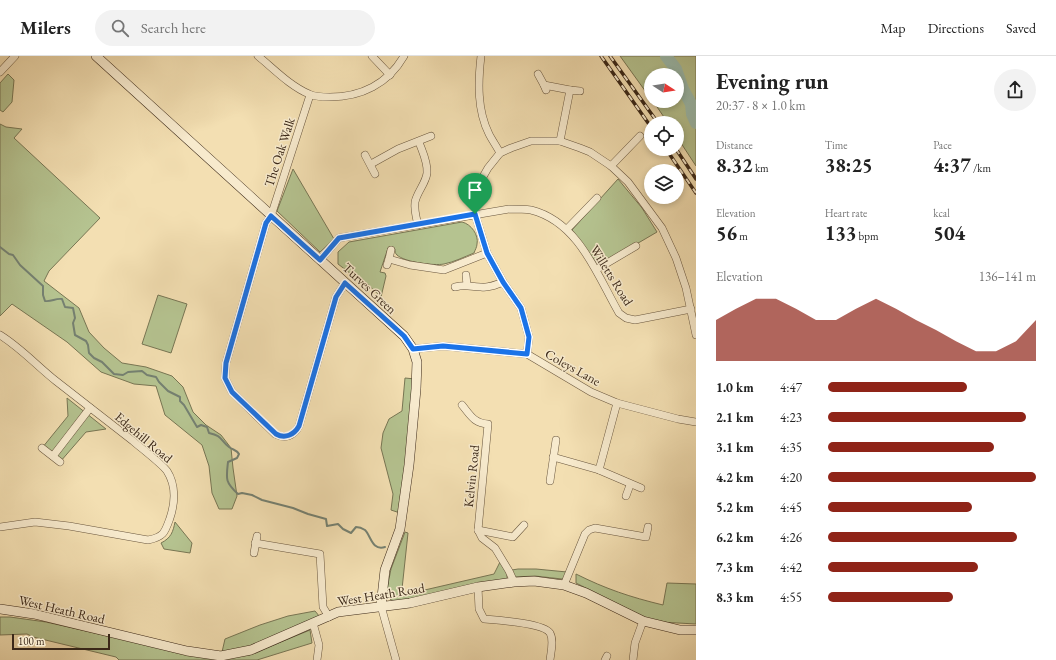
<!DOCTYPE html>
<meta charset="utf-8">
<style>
body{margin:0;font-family:"EB Garamond",serif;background:#f2f2f2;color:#222;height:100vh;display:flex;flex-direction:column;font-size:15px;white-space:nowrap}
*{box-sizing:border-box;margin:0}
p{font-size:13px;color:#767676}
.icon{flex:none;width:22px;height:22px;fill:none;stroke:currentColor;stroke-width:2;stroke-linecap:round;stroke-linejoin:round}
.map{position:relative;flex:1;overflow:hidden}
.sheet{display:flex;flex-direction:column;background:#fff;width:360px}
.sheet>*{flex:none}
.needle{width:26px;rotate:102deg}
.buttons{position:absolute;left:644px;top:12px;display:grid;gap:8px}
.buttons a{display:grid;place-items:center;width:40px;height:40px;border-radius:50%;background:#fff;box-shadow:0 2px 6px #0003;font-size:20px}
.scale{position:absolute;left:12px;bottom:10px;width:98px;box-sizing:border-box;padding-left:4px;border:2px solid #3b2818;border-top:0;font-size:11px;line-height:14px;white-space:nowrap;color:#3b2818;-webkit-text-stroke:3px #f7eacd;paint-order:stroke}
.pin{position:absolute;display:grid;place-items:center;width:34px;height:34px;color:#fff;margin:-41px -17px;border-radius:50% 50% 50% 0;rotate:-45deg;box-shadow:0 0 4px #0007}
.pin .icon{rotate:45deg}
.round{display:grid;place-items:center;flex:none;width:42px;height:42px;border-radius:21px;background:#f2f2f2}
.summary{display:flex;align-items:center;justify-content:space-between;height:68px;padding:0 20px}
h1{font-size:22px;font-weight:700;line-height:30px}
.figures{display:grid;grid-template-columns:repeat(3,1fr);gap:6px;height:68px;padding:4px 20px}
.figures div{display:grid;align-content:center}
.figures b{font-size:20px;font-weight:700}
.figures small{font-size:11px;font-weight:400}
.figures p{font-size:11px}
.chart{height:112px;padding:8px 20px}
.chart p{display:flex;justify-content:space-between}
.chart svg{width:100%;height:72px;margin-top:4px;fill:#8f2418;opacity:.7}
ul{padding:0 20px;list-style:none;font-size:13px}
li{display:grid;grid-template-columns:64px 48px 1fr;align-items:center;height:30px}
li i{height:10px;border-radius:5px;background:#8f2418}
header{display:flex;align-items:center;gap:24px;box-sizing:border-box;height:56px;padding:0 20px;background:#fff;border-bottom:1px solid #e0e0e0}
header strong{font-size:19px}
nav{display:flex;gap:22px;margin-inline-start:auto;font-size:14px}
.search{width:280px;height:36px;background:#f2f2f2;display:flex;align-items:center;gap:10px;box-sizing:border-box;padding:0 14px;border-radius:22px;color:#767676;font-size:15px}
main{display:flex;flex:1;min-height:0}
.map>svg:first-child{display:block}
</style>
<header>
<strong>Milers</strong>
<div class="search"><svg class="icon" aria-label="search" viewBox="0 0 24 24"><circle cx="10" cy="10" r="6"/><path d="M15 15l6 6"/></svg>Search here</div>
<nav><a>Map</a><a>Directions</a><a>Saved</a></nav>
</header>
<main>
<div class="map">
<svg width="696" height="604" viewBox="0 0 696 604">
<rect width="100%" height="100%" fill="#f3dfb2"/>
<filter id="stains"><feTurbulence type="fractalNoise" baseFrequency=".005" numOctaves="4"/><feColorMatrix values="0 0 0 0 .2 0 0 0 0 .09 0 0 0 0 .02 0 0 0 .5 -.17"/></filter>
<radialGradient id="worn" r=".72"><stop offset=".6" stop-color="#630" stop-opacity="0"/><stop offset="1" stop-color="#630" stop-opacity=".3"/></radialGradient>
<g fill="#b5c390" stroke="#787654">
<path d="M620,0H696V110L677,81V67H668L653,45H677V19H651V43Z"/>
<path d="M8,18L14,24L12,46L3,56L0,54V27Z"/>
<path d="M0,68L6,71L22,73L14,82L100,162L49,215L44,225L79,252L89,276L104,292L122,307L146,311L172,320L183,331L193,356L206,369L221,379L231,392L233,412L237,440L232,453H219L212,437L209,410L202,389L165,359L156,330L134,328L101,316L67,286L12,248L0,260Z"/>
<path d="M293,113L334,183L320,196L277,155Z"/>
<path d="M618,123L642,152L657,176L599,210L572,174Z"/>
<path d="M462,166C471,168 479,179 477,188C477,191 475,194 474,197C464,201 454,206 444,208C434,210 404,206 397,199C395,197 395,196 395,193L388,192L380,216L385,217L386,220L381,241L358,219L355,221L338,208V196L349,186Z"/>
<path d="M158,239L187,248L171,297L142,288Z"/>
<path d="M405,322L415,323L400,457L391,454L393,438L381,392L383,377L389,363L402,355Z"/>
<path d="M67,342L106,373L86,376L60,406L42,392L68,360Z"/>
<path d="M175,466L192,487L190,497L164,493L161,487C171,482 173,476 175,466Z"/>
<path d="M405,476L408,477L402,533L403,539L494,518L500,506L507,518V523L424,542L395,545L391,544L386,538L391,513Z"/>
<path d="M518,513H536L567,516L565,522L562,523L535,520L515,521L512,514Z"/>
<path d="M576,518C606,533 630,541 663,549L667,527L696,528V568L660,566L645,562L576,527Z"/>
<path d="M315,555L320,561L250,591L222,596L225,583L260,569L288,560Z"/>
<path d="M0,561H10L46,566L197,600L249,599L310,574L312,587L257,604H119L116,601L33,581L27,578L0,579Z"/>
</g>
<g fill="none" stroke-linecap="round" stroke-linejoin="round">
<path stroke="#758172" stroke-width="2" d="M0,191L9,198L13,199L20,209L43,230V239L45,245C52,246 55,242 62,243L65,251L73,252L75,262L73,267L75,279L86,285L88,289L89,297L94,302L102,306L114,318L123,319L128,316L142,315L147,319L156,321L159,326L168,335L180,341V345L184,349L197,371L201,369L207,371L209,377C223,380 219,383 229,391C233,394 237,394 239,398L237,402L228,406C226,423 225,426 238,438L242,437L252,439L262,444L293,452L308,458L326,463L327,470L338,468L343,473L351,477L356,471C359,471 362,472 365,474C371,480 372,495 385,491"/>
<path stroke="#9bbcae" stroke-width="12" d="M666,0L676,13L683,33L691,48L692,58L696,67"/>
<defs>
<g id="street">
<path d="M258,0C274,13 290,30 309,38C315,41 323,41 330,41C361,41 388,28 404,0"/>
<path d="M372,0L390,19"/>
<path d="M481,0C478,26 477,54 489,78C492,84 497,91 500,97"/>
<path d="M0,16L15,0"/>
<path d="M538,18L544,29"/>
<path d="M546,34L544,29L570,34"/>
<path d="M310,39L271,160L266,167L226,307L225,322L232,336L275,378C285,383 294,380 299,370L336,241L345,227"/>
<path d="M560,85L570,34L580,35"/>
<path d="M365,99L375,118"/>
<path d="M371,108L398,93L431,80"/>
<path d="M611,110L640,80"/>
<path d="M418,169C416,161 414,154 415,146C417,136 426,127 427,117C428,106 422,95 419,86"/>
<path d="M567,173L597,142"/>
<path d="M389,203L391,194"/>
<path d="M320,204L339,182L509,153C516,153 524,153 531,154C579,166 597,219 619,257L626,262L635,264L691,253"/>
<path d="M387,209L389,203L410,209L444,214L487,197"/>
<path d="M597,213L636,190"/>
<path d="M466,219L467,229"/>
<path d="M455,231C467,228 470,231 481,231C489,232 496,229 503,226"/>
<path d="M0,279C21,292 37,310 56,325C82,345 107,365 133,385C141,392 162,408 167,415C176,429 175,447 170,462C165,476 164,481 148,484L69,470L35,466L0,471"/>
<path d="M413,293L443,290L527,298L591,336L617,347L678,363L696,366"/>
<path d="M527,298L529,281L521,252L503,226L487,197L475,158V143L480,126L488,112L500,97L511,92L531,85H560L580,92L590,96L611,110L628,126L662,172L676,202L686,232L696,279"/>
<path d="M462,349C471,360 474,367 488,368L478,474L482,482L495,492L509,515L514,526"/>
<path d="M42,392L60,406"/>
<path d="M53,400L90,352"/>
<path d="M553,401L599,414L617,347"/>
<path d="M599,414L641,432"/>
<path d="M550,425L556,384"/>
<path d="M626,440L630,429"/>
<path d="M478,474L513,481L524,469"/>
<path d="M255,487L320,498L323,551L329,561"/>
<path d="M254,497L257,480"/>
<path d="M564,529L585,478L589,474L595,472L646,481L648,471"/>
<path d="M478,531L479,553L484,563C496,564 544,567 550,577C554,584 551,595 550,604"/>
<path d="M381,550L396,604"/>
<path d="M313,567L319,589L317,604"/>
<path d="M605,604L607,600"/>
<path d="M633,604L635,587L643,565"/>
</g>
<g id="secondary">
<path d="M96,0L404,280L413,293L417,306L416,333L409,409L400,473L385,514L381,550"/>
<path d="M0,553L34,558L187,595L221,600L251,594L338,556L410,547L478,531L514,526L534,525L564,529L586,537L643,565L680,574H696"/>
</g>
</defs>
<use href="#street" stroke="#69563e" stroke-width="8"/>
<use href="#secondary" stroke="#3b2818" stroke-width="10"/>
<use href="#street" stroke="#f7eacd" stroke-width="7"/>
<use href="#secondary" stroke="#f7eacd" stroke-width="9"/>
<defs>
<g id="rail">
<path d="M601,0L651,71"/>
<path d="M610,0L658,67"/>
<path d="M666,93L696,137"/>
<path d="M676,93L696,123"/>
</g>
</defs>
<use href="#rail" stroke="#3b2818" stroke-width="3.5"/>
<use href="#rail" stroke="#f7eacd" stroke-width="2" stroke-dasharray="6" stroke-linecap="butt"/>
</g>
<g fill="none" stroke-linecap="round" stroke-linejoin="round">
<defs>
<path id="route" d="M475,158L487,197L503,226L521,252L529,281L527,298L443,290L413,293L404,280L345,227L336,241L299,370C294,379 285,383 276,378L232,336L225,322L226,307L266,167L271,160L320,204L339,182Z"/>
</defs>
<use href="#route" stroke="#fff" stroke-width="8"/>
<use href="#route" stroke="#1a73e8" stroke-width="5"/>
</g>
<g text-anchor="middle" stroke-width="3" stroke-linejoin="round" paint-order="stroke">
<g font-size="13" fill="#3b2818" stroke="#f7eacd">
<text transform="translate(279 96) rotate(-72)" y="5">The Oak Walk</text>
<text transform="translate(612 219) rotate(58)" y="5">Willetts Road</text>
<text transform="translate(370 232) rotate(43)" y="5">Turves Green</text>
<text transform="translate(573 311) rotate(29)" y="5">Coleys Lane</text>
<text transform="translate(144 381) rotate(40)" y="5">Edgehill Road</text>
<text transform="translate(471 420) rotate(-84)" y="5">Kelvin Road</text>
<text transform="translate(381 538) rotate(-9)" y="5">West Heath Road</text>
<text transform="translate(62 553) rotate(13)" y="5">West Heath Road</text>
</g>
</g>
<rect width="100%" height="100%" filter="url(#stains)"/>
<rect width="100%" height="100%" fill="url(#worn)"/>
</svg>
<div class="buttons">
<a><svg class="needle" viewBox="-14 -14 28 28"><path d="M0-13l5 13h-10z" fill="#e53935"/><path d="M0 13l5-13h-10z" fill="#767676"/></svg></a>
<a><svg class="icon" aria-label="locate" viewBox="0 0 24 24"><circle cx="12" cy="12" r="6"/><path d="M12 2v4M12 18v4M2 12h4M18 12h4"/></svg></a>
<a><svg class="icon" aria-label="layers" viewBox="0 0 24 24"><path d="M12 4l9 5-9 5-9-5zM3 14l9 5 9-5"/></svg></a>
</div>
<div class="scale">100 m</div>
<div class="pin" style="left:475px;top:158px;background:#1e9e55"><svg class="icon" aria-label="arrive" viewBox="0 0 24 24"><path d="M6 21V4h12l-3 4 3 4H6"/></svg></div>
</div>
<section class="sheet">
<div class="summary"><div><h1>Evening run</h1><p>20:37 · 8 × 1.0 km</p></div><a class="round"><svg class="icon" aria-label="share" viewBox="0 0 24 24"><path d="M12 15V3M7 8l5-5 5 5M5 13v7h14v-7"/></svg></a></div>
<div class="figures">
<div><p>Distance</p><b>8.32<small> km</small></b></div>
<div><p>Time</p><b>38:25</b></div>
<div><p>Pace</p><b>4:37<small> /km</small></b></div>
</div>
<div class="figures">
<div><p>Elevation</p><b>56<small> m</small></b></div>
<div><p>Heart rate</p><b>133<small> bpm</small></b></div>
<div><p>kcal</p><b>504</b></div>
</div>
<div class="chart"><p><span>Elevation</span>136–141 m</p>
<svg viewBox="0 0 160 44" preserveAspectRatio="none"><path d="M0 44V19L10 12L20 6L30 6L40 12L50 19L60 19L70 12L80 6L90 12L100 19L110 25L120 32L130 38L140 38L150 32L160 19V44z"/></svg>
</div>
<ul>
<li><b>1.0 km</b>4:47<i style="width:67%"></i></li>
<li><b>2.1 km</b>4:23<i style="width:95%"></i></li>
<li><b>3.1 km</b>4:35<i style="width:80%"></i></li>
<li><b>4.2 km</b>4:20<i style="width:100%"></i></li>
<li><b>5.2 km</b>4:45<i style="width:69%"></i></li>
<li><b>6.2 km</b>4:26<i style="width:91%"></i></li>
<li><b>7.3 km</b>4:42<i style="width:72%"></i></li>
<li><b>8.3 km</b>4:55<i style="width:60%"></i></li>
</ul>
</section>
</main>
